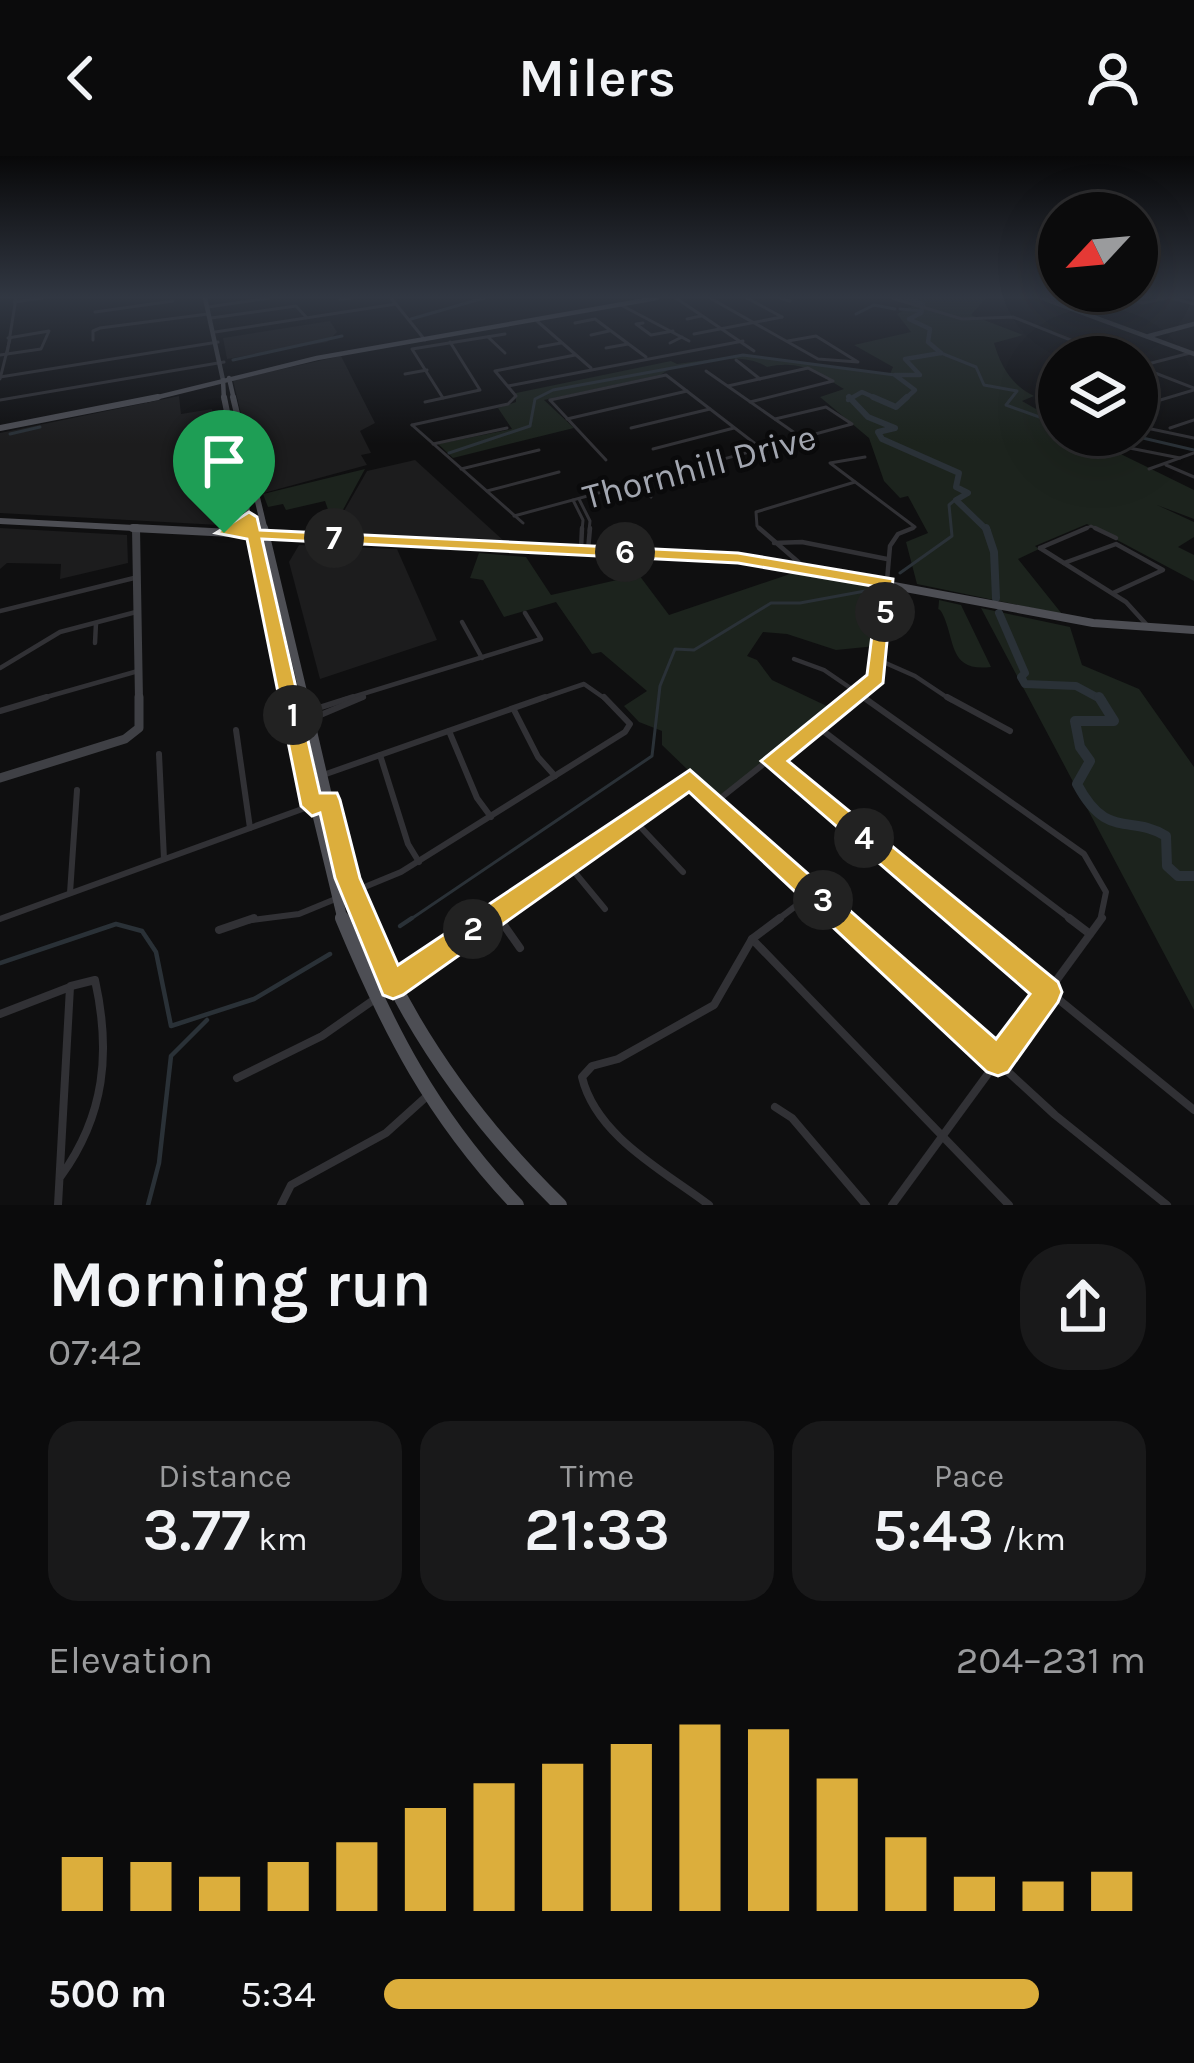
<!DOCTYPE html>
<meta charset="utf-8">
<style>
body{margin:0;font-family:Karla,sans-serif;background:#19191a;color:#f1f3f6;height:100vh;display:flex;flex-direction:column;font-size:45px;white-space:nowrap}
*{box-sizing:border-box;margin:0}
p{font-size:39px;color:#9a9b9d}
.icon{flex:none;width:66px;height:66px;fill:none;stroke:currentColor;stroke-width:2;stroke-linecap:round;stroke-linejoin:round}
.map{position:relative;height:1049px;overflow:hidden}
.drawer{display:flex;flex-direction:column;background:#0b0b0c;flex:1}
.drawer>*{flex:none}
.needle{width:78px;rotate:244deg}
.controls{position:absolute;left:1038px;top:36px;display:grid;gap:24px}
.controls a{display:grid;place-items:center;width:120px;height:120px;border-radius:50%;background:#0b0b0c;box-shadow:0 12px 48px #0002,0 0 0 3px #2b2b2d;font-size:60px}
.pin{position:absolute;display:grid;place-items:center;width:102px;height:102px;color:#fff;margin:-123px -51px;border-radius:50% 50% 50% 0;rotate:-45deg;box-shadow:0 0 12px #0007}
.pin .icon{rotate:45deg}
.km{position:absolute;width:60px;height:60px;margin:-30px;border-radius:50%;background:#222;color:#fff;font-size:33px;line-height:60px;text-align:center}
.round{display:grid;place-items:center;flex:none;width:126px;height:126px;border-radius:48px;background:#19191a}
.overview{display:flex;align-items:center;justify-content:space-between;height:204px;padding:0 48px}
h1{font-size:66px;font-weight:600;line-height:90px}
.metrics{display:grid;grid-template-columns:repeat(3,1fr);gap:18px;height:204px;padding:12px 48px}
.metrics div{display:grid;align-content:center;border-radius:30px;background:#19191a;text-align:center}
.metrics b{font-size:60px;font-weight:600}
.metrics small{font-size:33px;font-weight:400}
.metrics p{font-size:33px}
.chart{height:336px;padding:24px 48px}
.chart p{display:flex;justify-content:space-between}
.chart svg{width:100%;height:216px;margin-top:12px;stroke:#dcae3c;stroke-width:6}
ul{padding:0 48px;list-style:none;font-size:39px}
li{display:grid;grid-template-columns:192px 144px 1fr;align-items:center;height:90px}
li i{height:30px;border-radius:15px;background:#dcae3c}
header{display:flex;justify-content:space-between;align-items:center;height:156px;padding:0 48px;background:#0b0b0c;font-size:54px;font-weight:600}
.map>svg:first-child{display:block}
</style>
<header><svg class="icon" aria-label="back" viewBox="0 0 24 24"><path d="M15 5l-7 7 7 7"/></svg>Milers<svg class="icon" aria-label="person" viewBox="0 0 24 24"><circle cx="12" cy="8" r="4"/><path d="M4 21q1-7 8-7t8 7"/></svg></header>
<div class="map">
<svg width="1194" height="1049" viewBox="0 0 1194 1049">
<rect width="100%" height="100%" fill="#0f0f10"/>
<g fill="#1c1c1d">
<path d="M330,165L337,176L327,186L227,203L223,182Z"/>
<path d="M341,200L375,267L360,275L371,297L361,299L367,309L260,338L233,224Z"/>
<path d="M179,240L181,258L212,253L234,366L219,369L0,357V277Z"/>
<path d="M415,304L505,386L332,376L367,315Z"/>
<path d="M0,372L127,379L128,407L60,423L61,408L7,407L0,413Z"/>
<path d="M299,389L397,393L437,484L320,523L289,406Z"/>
</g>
<g fill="#1c231d">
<path d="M893,142H986L971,159L1023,179L994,187C1001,210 1011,229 1034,240L1022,245L1059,266V279H1082L1194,334V363L1157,349L1194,366V381L1178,391L1194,399V425L1087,368L1035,390L1039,393L1018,403L1062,458L917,428L906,386L928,377L908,340L900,342L884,325L869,282L820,241L844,233C819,218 802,203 767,211C739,194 700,208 668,214L660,219L544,244L574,272L453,302L438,288L512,273L498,252L516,246V237L671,205L677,208L743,199L890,218L893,211L854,189L911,176L897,158L912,150Z"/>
<path d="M365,313L338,363L331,362L325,345L286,354L283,348L268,351L263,338Z"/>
<path d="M479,397L526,401L551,439L639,419L669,459L796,416L879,433L876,490L836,494L787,478L763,476L747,500L757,504L772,524L833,553L717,642L662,589V575L639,566L624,550L647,535L601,496L592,498L556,446L504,461L483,424L470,422Z"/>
<path d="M939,444L961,449L991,511C950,516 955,487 944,461C937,445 938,462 939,444Z"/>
<path d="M981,452L1070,471L1082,509L1139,533L1194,611V854Z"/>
</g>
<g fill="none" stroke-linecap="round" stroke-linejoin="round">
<g stroke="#2a3137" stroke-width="3">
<path d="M900,153L922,155"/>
<path d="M856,158L874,149L895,153"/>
<path d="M411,163L484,142"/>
<path d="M941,197L976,211L984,229L1017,235L1006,249L1059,268"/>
<path d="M233,204L342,180"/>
<path d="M10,278L40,271"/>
<path d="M1080,279L1084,282"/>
<path d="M1130,279L1194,294"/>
<path d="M449,297L530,270L535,243L553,234L743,199L895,219"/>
<path d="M900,417L952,380L949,349L956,343"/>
<path d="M408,765L652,600L660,530L675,493L694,494L771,447H800L876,433"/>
</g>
<g stroke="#2a3137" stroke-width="4.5">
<path d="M400,770L412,762"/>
<path d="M0,807L116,768L142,775L156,796L171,870L254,843L330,798"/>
<path d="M148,1049L159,1007L171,900L207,864"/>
</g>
<g stroke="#2a3137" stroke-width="4.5">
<path d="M908,142L923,148L921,157L909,163L930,173L928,186L941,197"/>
<path d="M848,244L862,236L880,244"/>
<path d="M904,244L915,234L895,219H920L905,203L941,197"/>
</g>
<g stroke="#2a3137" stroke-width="6">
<path d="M849,241L868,261L895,272L878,276L882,283L959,317L956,331L968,337L956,344L988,375"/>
<path d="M873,241L896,251L907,241"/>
</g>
<g stroke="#2a3137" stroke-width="8">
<path d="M986,372L994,396L996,442"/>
<path d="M999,457L1025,517L1021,521L1025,528L1076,530L1102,544"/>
</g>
<path stroke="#2a3137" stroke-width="10" d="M1099,541L1114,565H1075L1080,591L1090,605L1077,628C1107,685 1131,658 1166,680L1167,710L1178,720H1194"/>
<g stroke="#313135" stroke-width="3">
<path d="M391,142L425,184"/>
<path d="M676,142L754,195"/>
<path d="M710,142L818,203L858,206L816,180L788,185"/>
<path d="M747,142L782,161"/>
<path d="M780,142L790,145"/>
<path d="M892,142L962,163L1013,161L1113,201"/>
<path d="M1063,142L1070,144"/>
<path d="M1125,142L1143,147L1166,142"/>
<path d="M1172,142L1194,148"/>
<path d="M340,143L351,142"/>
<path d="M14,146L42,142"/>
<path d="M619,148L689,185"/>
<path d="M208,151L269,142"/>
<path d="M95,156L173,145"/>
<path d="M211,162L296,150L306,161"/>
<path d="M687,163L701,160"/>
<path d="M537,165L591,212"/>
<path d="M575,167L595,163L646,201"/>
<path d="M643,167L636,168L651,179L673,175"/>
<path d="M215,176L396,148"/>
<path d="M694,178L782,161"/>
<path d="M591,179L609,175"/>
<path d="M488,181L505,197"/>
<path d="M93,184V175L100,172L208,158"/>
<path d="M670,187L682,181"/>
<path d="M539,191L561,187"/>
<path d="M606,192L628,188"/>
<path d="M7,198L16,142"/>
<path d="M0,199L41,193L49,175L8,182"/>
<path d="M736,204L760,223"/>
<path d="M1144,209L1190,197"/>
<path d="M1137,210L1194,232"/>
<path d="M706,215L802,282"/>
<path d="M405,218L427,214"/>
<path d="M0,221L218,186"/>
<path d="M0,223L10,183"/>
<path d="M1137,224L1155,219"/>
<path d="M508,230L743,185"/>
<path d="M728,230L808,212L833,225L750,246"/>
<path d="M443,242L412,193L505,178"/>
<path d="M1037,242L1059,252"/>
<path d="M0,244L224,206"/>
<path d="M550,244L666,219L762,293"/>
<path d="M550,244L606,304"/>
<path d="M425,246L480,234L450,186"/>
<path d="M1137,251L1194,234"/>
<path d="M567,263L687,235"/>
<path d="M412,269L508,248L516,240L495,215L575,199"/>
<path d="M412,269L523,367"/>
<path d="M1137,270L1194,282"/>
<path d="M631,272L710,253"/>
<path d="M1170,272L1194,264"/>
<path d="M1094,285L1180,302"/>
<path d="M433,288L507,272"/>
<path d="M653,293L734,272"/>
<path d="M865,301L830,307L915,371L906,375"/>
<path d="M1166,309L1194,321"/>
<path d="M461,313L539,294"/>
<path d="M1149,313L1194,297"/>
<path d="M633,328L651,341"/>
<path d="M487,335L559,316"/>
<path d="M579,343L590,365L589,375"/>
<path d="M573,344L583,364L582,375"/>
<path d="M514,360L852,268L826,251L775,263"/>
<path d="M762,375L757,370L756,356L855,326"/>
<path d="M1080,375L1091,370L1101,375"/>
</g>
<g stroke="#313135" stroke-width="4.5">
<path d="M759,372L803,410"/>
<path d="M1095,372L1116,382"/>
<path d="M774,387L802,386L887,403"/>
<path d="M1040,392L1126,446L1146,468"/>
<path d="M1040,392L1087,372"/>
<path d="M581,394L582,372"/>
<path d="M588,394L590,372"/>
<path d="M1064,407L1116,388L1163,414L1113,437"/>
<path d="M0,455L134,422"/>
<path d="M462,466L482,502"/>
<path d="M95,487L96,467"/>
<path d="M794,503L824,514L868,544"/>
<path d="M881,505L915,520L951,544"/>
<path d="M0,512L60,476L136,456"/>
<path d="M36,544L138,515"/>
<path d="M343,544L541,483L525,457"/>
<path d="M356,544L364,541"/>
<path d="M537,544L584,528L607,544"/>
<path d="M844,544L879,517L890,390L898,378L913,372"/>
</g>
<g stroke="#313135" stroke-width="6">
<path d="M863,541L1084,698L1106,736L1100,765"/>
<path d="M947,541L1010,575"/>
<path d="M514,554L538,601L555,620"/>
<path d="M0,555L47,541"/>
<path d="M309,555L353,541"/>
<path d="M311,563L363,541"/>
<path d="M818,571L1073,765"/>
<path d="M236,574L250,672"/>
<path d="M449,575L477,642L491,661"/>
<path d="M159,598L164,703"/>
<path d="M380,599L408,688L419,706"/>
<path d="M772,605L962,765"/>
<path d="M326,618L545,541"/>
<path d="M717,645L848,541"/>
<path d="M631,661L683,716"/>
<path d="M567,707L605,753"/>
<path d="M70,737L77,634"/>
<path d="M496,757L501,765"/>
<path d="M0,763L327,644"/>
<path d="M245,765L299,758L401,716L625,576L630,568L604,541"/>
<path d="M487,765L690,623L844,765"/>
<path d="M776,765L814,736"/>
</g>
<g stroke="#313135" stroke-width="8">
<path d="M499,762L520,792"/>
<path d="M841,762L1055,959L1167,1049"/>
<path d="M959,762L1194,954"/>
<path d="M1069,762L1090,778"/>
<path d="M219,774L254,762"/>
<path d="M752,783L1009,1049"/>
<path d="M0,858L70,831L58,1049"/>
<path d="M237,922L322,880L491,762"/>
<path d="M775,951L792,962L866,1049"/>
<path d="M61,1020C105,959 111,896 95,824L71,830"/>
<path d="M281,1049L291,1029L386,977L426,941"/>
<path d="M709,1049C664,1015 596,980 582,921L592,910L618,903L714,849L752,783L780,762"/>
<path d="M892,1049L1102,762"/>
</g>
<g stroke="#3f4045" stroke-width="4.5">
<path d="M205,142L223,224"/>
<path d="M1042,142L1194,198"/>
<path d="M1149,180L1194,168"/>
</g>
<path stroke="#3f4045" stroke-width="8" d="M136,372L139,544"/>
<path stroke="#3f4045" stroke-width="9" d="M0,622L125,583L139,572V541"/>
<g stroke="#4d4e54" stroke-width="4.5">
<path d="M229,222L234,244"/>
<path d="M223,224L224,244"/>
<path d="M146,244L317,202L657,142"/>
</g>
<g stroke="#4d4e54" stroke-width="6">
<path d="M224,241L251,375"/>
<path d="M233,241L265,375"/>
<path d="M0,272L158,241"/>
<path d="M0,365L192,375"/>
</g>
<g stroke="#4d4e54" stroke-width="8">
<path d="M133,372L749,403L1093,467L1194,474"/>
<path d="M251,372L290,544"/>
<path d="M264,372L305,544"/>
</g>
<g stroke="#4d4e54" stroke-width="10">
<path d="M289,541L343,765"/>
<path d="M304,541L339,691L364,765"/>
</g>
<g stroke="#4d4e54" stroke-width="14">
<path d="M342,762C389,875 432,959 517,1049"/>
<path d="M363,762C408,873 475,966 560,1049"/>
</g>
</g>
<linearGradient id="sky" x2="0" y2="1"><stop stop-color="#080809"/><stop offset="0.49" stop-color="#313742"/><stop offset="1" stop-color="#313742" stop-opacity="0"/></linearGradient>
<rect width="1194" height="288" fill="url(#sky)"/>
<path fill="#dcae3c" stroke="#fff" stroke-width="3" fill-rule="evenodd" d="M249,356L257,361L260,374L738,397L893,423L883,527L788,605L1058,826L1062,836L1058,846L1008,916L998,920L987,916L689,636L403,839L393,843L383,839L335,722L320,657L312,660L301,650L247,383L216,377ZM262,383L738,407L878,431L867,519L761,605L1030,838L996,883L690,614L398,809L360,722L340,644L337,637H320Z"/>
<g text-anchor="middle" stroke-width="9" stroke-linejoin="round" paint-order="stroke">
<g font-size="36" fill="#a2a6b0" stroke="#0a0a0b">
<text transform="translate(699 310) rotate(-15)" y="13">Thornhill Drive</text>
</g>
</g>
</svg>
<div class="controls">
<a><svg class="needle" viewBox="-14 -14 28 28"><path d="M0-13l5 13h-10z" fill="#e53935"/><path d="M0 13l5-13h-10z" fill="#9a9b9d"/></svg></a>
<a><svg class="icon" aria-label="layers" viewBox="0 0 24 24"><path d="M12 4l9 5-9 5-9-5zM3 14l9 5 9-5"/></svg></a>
</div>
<div class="pin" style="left:224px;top:377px;background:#1e9e55"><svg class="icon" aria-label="arrive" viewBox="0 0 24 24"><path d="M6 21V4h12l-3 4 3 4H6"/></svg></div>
<b class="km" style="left:293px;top:559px">1</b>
<b class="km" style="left:473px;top:773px">2</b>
<b class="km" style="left:823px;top:744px">3</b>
<b class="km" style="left:864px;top:682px">4</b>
<b class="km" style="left:885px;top:456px">5</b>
<b class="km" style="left:625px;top:396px">6</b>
<b class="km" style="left:334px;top:382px">7</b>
</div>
<section class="drawer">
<div class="overview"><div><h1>Morning run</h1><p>07:42</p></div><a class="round"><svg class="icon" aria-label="share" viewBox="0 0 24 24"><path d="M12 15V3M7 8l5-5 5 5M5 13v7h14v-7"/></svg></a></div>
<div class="metrics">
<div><p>Distance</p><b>3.77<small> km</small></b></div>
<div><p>Time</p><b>21:33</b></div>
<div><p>Pace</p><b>5:43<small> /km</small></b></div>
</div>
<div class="chart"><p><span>Elevation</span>204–231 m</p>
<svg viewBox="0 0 160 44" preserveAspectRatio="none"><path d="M5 44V33M15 44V34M25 44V37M35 44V34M45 44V30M55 44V23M65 44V18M75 44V14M85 44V10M95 44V6M105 44V7M115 44V17M125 44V29M135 44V37M145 44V38M155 44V36"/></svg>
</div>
<ul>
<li><b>500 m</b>5:34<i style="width:86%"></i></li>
</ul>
</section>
